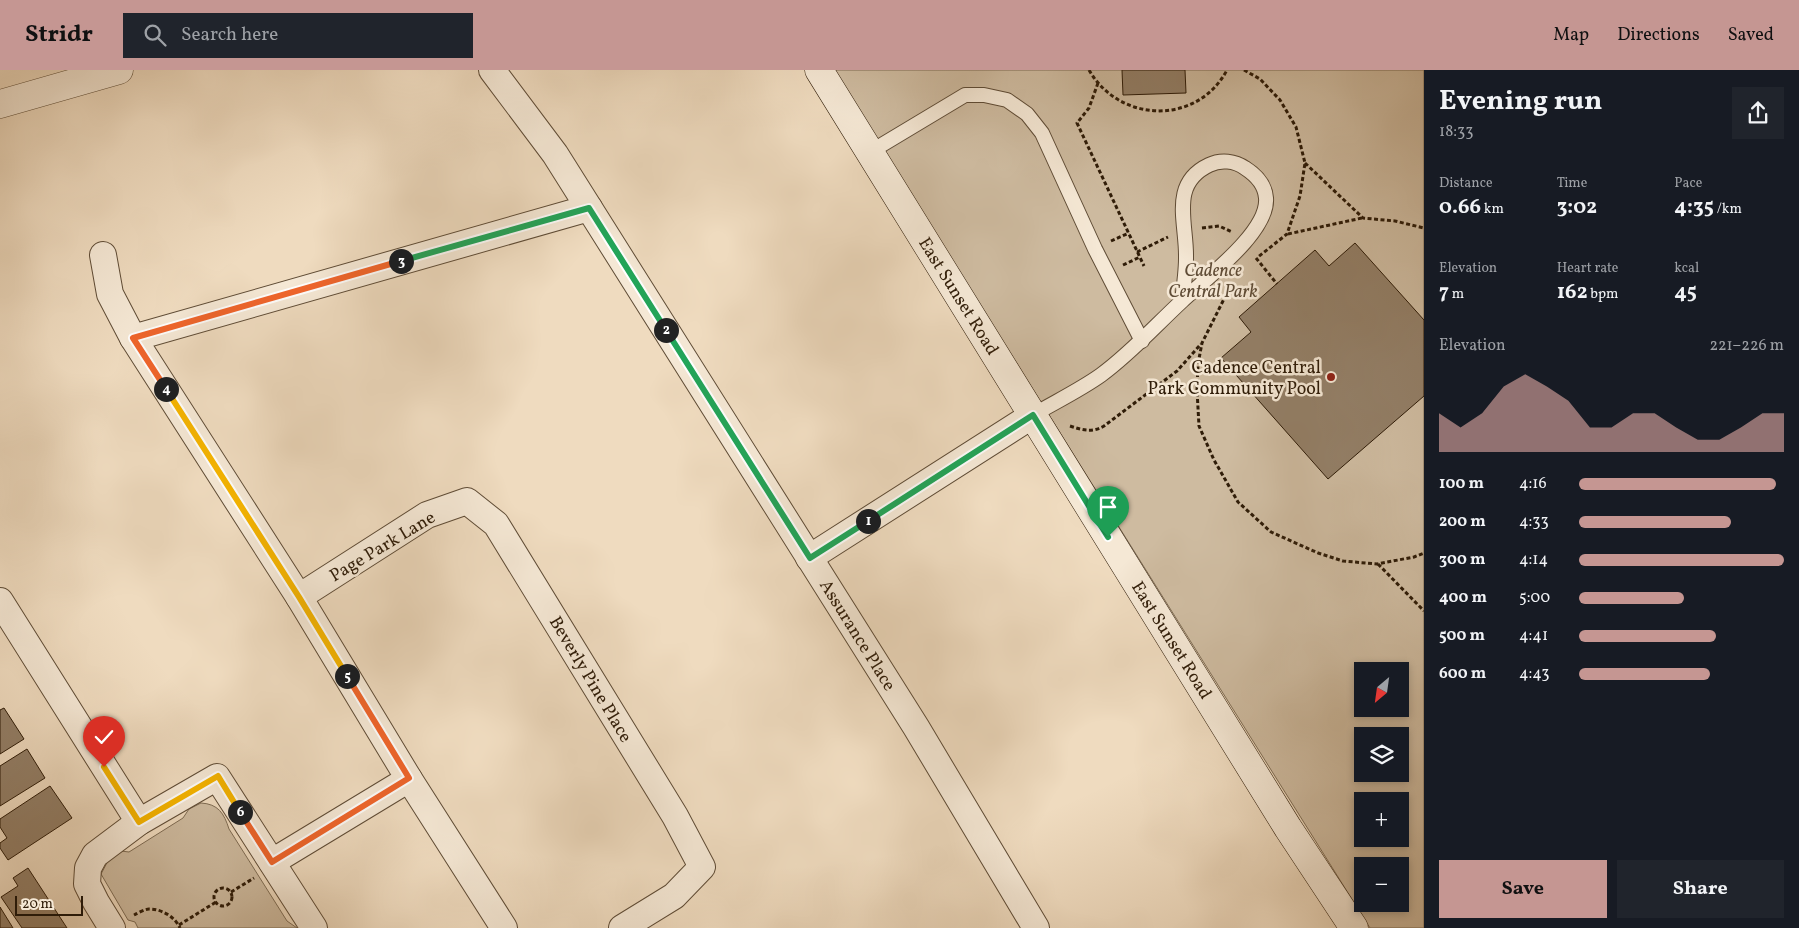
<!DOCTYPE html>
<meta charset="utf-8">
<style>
body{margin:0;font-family:Vollkorn,serif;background:#20242c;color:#f1f3f6;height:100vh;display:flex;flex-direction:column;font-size:19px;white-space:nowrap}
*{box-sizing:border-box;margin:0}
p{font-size:16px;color:#9ea1a6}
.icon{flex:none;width:28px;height:28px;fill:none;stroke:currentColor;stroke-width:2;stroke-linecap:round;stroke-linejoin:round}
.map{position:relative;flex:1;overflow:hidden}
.sheet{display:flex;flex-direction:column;background:#171b24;width:375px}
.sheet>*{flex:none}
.needle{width:32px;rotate:209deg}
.buttons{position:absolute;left:1354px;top:592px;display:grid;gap:10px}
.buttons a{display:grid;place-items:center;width:55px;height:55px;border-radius:0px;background:#171b24;box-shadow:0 2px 8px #0003;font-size:25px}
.scale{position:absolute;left:15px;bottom:12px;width:68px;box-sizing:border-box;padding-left:5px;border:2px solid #2f1c08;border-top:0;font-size:14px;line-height:18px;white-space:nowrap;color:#2f1c08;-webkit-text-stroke:4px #f5e8d5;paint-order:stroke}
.pin{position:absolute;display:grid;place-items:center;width:42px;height:42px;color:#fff;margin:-51px -21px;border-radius:50% 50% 50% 0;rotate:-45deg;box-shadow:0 0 5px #0007}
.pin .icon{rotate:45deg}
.km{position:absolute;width:25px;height:25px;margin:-12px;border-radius:50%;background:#222;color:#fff;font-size:14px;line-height:25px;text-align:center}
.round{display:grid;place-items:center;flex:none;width:52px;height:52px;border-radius:0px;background:#20242c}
.head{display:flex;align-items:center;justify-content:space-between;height:85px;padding:0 15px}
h1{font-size:28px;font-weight:700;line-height:38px}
.metrics{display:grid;grid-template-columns:repeat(3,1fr);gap:8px;height:85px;padding:5px 15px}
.metrics div{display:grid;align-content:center}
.metrics b{font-size:21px;font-weight:700}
.metrics small{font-size:14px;font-weight:400}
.metrics p{font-size:14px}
.chart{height:140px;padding:10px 15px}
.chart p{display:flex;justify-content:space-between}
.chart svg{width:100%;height:90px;margin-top:5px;fill:#c59692;opacity:.7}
.primary-button{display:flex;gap:10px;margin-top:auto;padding:10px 15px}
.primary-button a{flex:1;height:58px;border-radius:0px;background:#c59692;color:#111;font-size:20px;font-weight:700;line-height:58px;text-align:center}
.primary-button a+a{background:#20242c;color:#f1f3f6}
ul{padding:0 15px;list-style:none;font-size:16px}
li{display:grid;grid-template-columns:80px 60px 1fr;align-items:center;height:38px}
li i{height:12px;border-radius:6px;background:#c59692}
header{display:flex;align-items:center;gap:30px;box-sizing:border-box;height:70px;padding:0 25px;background:#c59692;color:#111}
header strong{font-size:24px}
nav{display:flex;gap:28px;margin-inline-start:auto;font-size:18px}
.search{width:350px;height:45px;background:#20242c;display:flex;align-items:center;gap:12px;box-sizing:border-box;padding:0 18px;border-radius:0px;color:#9ea1a6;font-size:19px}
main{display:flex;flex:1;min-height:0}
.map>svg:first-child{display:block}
</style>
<header>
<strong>Stridr</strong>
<div class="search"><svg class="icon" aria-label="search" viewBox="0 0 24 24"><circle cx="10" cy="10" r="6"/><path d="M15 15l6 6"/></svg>Search here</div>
<nav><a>Map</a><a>Directions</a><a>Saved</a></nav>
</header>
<main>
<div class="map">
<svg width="1424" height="858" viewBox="0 0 1424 858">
<rect width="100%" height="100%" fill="#efdbbf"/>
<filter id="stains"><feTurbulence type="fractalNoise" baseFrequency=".004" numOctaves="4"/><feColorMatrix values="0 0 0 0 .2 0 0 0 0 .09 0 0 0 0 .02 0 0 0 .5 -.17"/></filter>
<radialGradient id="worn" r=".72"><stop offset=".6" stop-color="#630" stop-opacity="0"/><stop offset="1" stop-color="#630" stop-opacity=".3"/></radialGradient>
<g fill="#cebba0" stroke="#7e6c54" fill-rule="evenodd">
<path d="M833,0H1424V858H1370ZM1362,601H1400V639H1362ZM1362,666H1400V704H1362ZM1362,731H1400V769H1362ZM1362,796H1400V834H1362Z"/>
<path d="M201,733C218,734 224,743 229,759L287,851L297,858H138L135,852L128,850L101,804L109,789L121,781L129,782L183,748L189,739Z"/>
</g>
<g fill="#937f67" stroke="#2f1c08">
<path d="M1122,0H1185L1186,23L1123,25Z"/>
<path d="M1355,173L1424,250V326L1328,409L1221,288L1251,262L1239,247L1315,180L1329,196Z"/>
<path d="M4,638L24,669L0,684V640Z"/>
<path d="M27,679L45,708L0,736V696Z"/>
<path d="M50,716L72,748L8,790L0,778V773L7,768L0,757V749Z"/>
<path d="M28,798L67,858H22L1,827L18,816L13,808Z"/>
<path d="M0,837L13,858H0Z"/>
</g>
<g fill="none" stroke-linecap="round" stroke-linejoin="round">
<defs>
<g id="service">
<path d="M870,82L965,25H984L1007,30L1027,44L1042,63L1095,179L1142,271"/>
<path d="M1033,345C1055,332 1080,320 1101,305C1131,283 1155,256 1182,231C1205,209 1269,162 1266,128C1265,114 1256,105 1245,98C1235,91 1221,89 1209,95C1169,114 1187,153 1186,188C1186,202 1184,216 1182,230"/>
</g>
<g id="minor">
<path d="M492,0L555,84L916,657L1036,858"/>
<path d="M103,185L110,224L133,268L299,527L409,709L504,858"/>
<path d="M133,268L589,138"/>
<path d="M809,488L1033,345"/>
<path d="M299,527L427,445L467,431L496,454L675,746L702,797L674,826L622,858"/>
<path d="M0,531L139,752"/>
<path d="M272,792L409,709"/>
<path d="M112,858L96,832L87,814L88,798L95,785L139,752L217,707L314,858"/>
</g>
<path id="tertiary" d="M0,34L119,0"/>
<path id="secondary" d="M819,0L1288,758L1354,858"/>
</defs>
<use href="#service" stroke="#5f4c36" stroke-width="16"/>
<use href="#minor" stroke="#5f4c36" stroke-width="28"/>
<use href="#tertiary" stroke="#5f4c36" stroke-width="29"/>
<use href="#secondary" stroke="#2f1c08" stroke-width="29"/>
<g stroke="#2f1c08" stroke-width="3" stroke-dasharray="4 2.5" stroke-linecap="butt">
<path d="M1089,0C1120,54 1198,55 1227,0"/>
<path d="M1244,0L1260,9L1280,30L1296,57L1305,93L1300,126L1287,164L1258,187"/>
<path d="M1098,13L1089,38L1077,53L1144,196"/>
<path d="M1305,93L1363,148L1395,151L1424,158"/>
<path d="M1202,158L1219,156L1232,162"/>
<path d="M1288,164L1362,148"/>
<path d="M1111,171L1129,163"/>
<path d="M1137,182L1168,167"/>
<path d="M1256,188L1277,214"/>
<path d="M1123,195L1140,187"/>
<path d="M1232,213L1202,273L1198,294L1197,320L1199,356L1214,390L1238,432L1271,462L1318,483L1343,491L1377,494L1414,487L1424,483"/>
<path d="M1070,356C1082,360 1092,363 1104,356L1177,301L1201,274"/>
<path d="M1378,494L1424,541"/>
<circle cx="223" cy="827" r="9"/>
<path d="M231,822L254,808"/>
<path d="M134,845C138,843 145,839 149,839C162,839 175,847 180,858"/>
<path d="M179,855L216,832"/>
</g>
<use href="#service" stroke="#f5e8d5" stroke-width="14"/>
<use href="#minor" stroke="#f5e8d5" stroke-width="26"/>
<use href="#tertiary" stroke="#f5e8d5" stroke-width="28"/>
<use href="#secondary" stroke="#f5e8d5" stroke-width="28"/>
</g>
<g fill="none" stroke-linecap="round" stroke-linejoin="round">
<defs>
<path id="split-1" d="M868,451L1033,345L1108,467"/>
<path id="split-2" d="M666,260L810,488L868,451"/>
<path id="split-3" d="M401,191L589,138L666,260"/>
<path id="split-4" d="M166,319L133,268L401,191"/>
<path id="split-5" d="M166,319L299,527L347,606"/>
<path id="split-6" d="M240,742L272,792L409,708L347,606"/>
<path id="split-7" d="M104,697L139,752L218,706L240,742"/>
</defs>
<use href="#split-1" stroke="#fff" stroke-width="10"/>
<use href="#split-2" stroke="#fff" stroke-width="10"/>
<use href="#split-3" stroke="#fff" stroke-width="10"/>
<use href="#split-4" stroke="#fff" stroke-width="10"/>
<use href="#split-5" stroke="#fff" stroke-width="10"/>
<use href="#split-6" stroke="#fff" stroke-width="10"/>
<use href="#split-7" stroke="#fff" stroke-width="10"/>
<use href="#split-1" stroke="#22a559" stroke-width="6"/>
<use href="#split-2" stroke="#22a559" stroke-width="6"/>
<use href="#split-3" stroke="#22a559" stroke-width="6"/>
<use href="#split-4" stroke="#f0652b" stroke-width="6"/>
<use href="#split-5" stroke="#f5b400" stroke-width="6"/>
<use href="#split-6" stroke="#f0652b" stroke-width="6"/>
<use href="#split-7" stroke="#f5b400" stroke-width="6"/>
</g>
<circle fill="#8f2418" stroke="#f5e8d5" stroke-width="2" cx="1331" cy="307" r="5"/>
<g text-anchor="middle" stroke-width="5" stroke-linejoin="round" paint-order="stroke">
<g font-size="18" font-style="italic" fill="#5f4c36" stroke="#f5e8d5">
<text x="1213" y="206">Cadence<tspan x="1213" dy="21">Central Park</tspan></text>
</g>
<g font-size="18" fill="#2f1c08" stroke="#f5e8d5">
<text transform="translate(959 226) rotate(58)" y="6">East Sunset Road</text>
<text transform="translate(382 476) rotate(-31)" y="6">Page Park Lane</text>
<text transform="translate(858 565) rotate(58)" y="6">Assurance Place</text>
<text transform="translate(1172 570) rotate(58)" y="6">East Sunset Road</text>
<text transform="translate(591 609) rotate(59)" y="6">Beverly Pine Place</text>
</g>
<g font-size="18" fill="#2f1c08" stroke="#f5e8d5" text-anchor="end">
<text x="1321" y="303">Cadence Central<tspan x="1321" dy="21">Park Community Pool</tspan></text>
</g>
</g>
<rect width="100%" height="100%" filter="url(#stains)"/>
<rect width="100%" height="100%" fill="url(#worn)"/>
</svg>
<div class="buttons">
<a><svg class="needle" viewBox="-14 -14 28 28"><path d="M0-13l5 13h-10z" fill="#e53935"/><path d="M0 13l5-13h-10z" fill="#9ea1a6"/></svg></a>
<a><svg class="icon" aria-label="layers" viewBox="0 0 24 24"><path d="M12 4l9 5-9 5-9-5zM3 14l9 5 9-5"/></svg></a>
<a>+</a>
<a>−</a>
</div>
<div class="scale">20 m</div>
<div class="pin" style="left:1108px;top:467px;background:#1e9e55"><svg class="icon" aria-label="arrive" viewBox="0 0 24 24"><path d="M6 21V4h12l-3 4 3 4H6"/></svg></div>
<div class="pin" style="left:104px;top:697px;background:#d93025"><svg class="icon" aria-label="check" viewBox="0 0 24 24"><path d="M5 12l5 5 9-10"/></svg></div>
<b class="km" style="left:868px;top:451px">1</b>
<b class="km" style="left:666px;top:260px">2</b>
<b class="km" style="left:401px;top:191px">3</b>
<b class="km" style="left:166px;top:319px">4</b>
<b class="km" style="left:347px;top:606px">5</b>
<b class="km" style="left:240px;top:742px">6</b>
</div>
<section class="sheet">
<div class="head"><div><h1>Evening run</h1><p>18:33</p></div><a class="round"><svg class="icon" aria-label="share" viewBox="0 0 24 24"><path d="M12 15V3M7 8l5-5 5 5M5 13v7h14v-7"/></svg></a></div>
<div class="metrics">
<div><p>Distance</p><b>0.66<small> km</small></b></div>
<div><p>Time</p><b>3:02</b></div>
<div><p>Pace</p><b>4:35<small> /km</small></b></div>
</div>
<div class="metrics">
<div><p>Elevation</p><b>7<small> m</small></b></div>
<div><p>Heart rate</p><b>162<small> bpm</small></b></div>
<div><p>kcal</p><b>45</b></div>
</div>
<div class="chart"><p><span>Elevation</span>221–226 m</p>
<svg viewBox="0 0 160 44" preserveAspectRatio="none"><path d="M0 44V25L10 32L20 25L30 12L40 6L50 12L60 19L70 32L80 32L90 25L100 25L110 32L120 38L130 38L140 32L150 25L160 25V44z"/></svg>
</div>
<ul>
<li><b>100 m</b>4:16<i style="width:96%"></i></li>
<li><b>200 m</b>4:33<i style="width:74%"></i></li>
<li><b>300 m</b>4:14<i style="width:100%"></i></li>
<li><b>400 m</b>5:00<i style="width:51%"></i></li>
<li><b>500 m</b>4:41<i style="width:67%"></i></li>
<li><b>600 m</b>4:43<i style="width:64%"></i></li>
</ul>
<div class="primary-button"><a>Save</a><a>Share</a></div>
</section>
</main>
